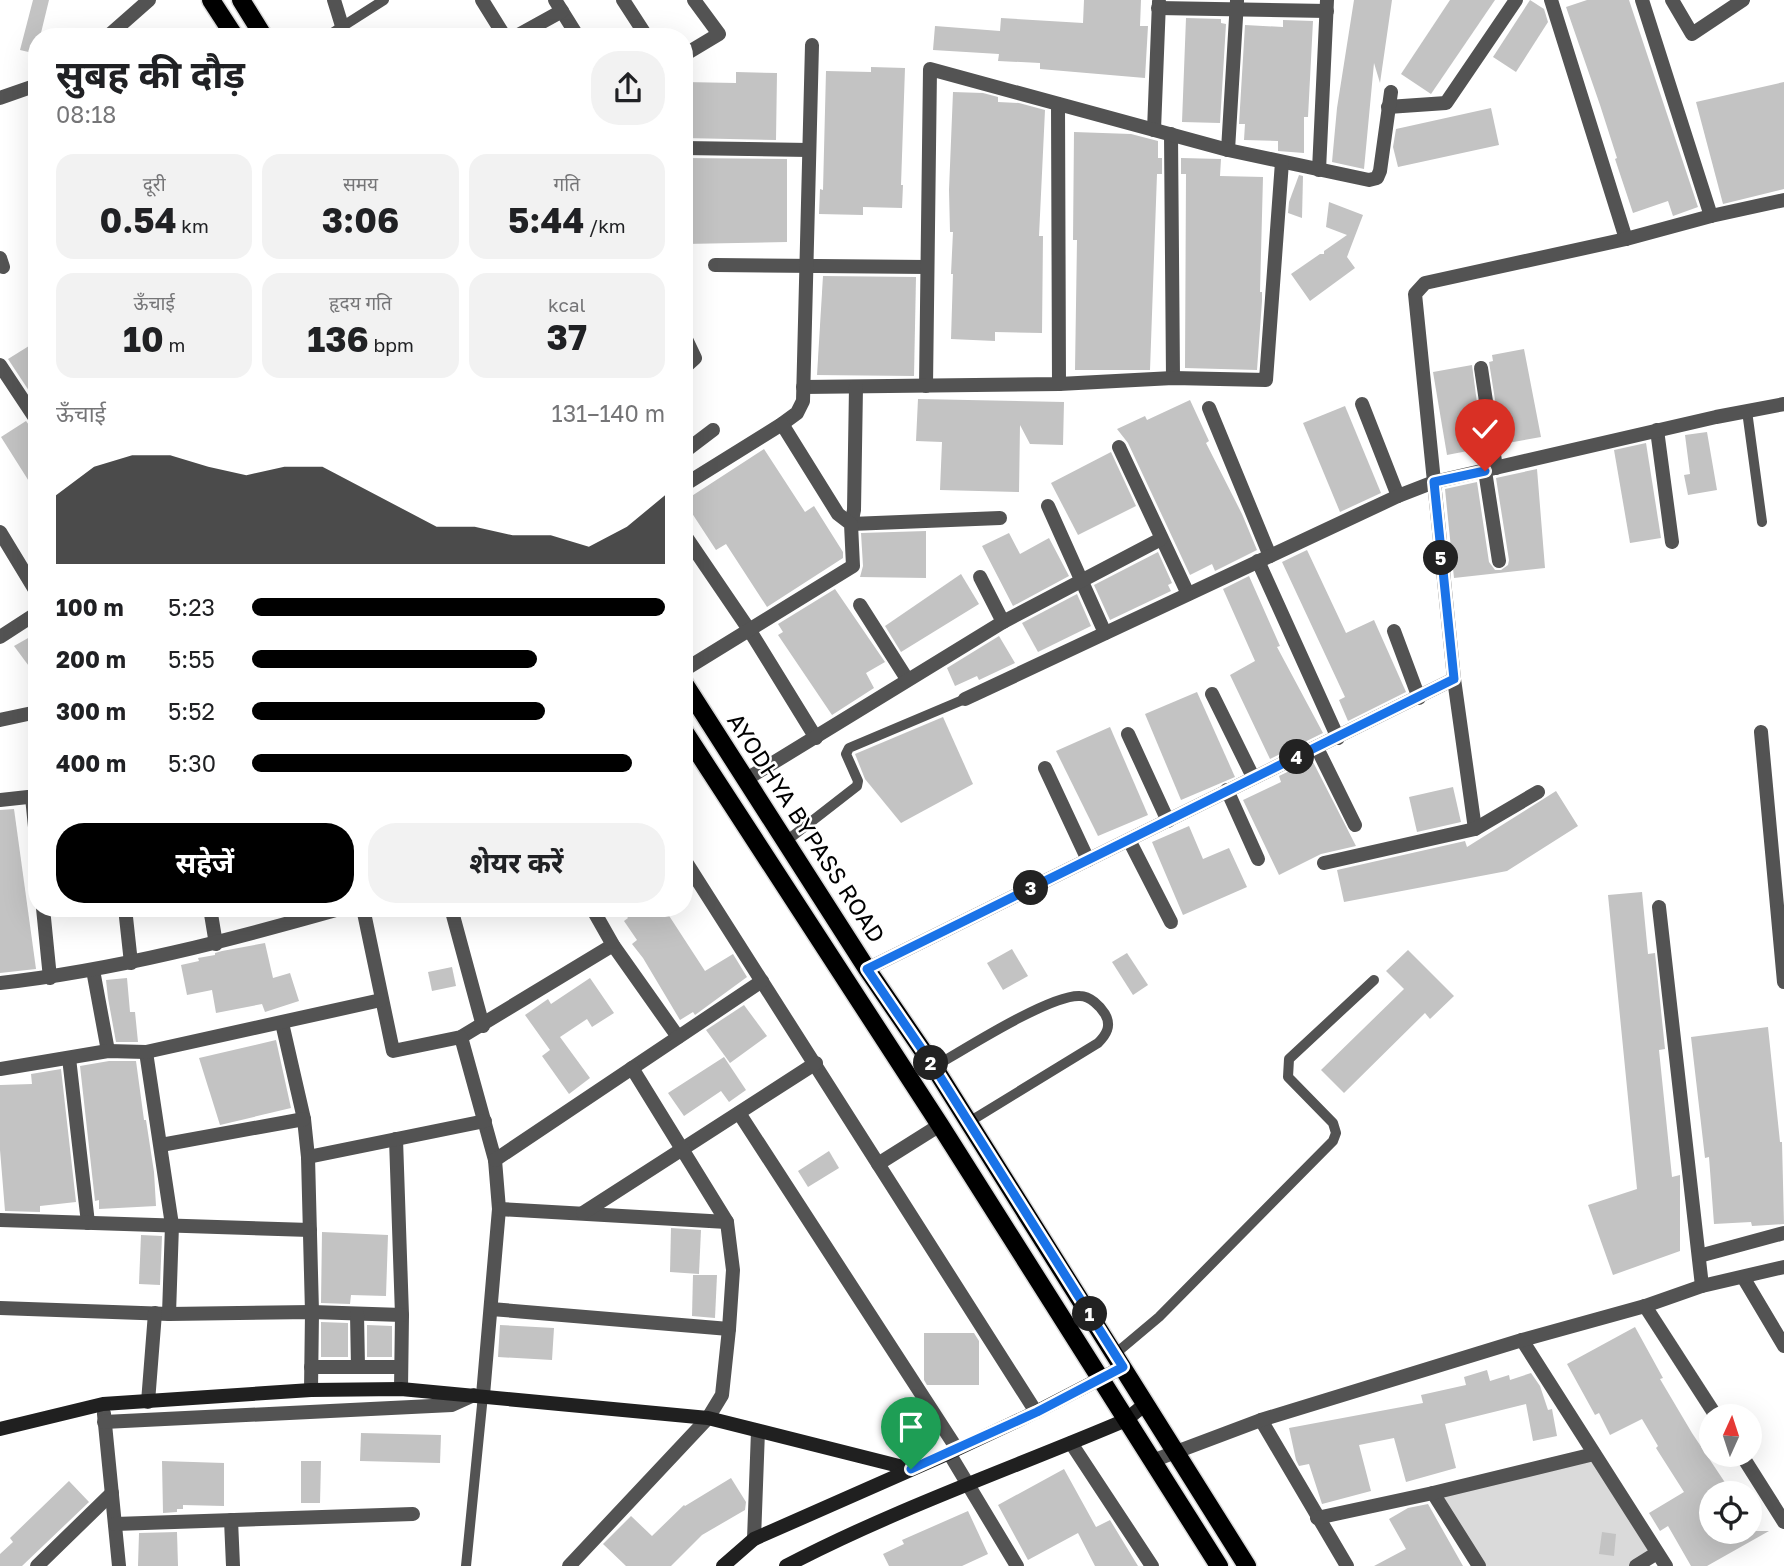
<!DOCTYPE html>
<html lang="hi">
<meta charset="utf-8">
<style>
body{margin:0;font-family:"Golos Text","Noto Sans Devanagari",sans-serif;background:#f2f2f2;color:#202124;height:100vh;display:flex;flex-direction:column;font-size:26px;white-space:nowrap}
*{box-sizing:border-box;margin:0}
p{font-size:23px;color:#757577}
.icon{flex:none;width:38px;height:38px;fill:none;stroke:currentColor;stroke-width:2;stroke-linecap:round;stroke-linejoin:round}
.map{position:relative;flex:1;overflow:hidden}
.drawer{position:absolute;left:28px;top:28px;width:665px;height:889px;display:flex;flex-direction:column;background:#fff;border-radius:28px;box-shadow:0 7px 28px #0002}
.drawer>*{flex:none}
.needle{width:46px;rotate:3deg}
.fabs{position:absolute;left:1699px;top:1404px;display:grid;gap:14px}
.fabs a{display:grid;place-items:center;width:63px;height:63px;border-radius:50%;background:#fff;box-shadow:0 7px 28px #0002;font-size:35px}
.pin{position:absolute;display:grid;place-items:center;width:60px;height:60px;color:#fff;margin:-72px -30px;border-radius:50% 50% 50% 0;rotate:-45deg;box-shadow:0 0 7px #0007}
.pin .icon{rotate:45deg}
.km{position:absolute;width:35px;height:35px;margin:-18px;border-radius:50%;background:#222;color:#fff;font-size:19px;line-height:35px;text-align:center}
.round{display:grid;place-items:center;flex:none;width:74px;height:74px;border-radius:28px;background:#f2f2f2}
.summary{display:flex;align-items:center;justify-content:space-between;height:119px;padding:0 28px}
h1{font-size:38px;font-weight:700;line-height:52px}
.figures{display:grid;grid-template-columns:repeat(3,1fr);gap:10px;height:119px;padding:7px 28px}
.figures div{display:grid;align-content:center;border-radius:18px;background:#f2f2f2;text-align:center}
.figures b{font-size:35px;font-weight:700}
.figures small{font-size:19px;font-weight:400}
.figures p{font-size:19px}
.chart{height:196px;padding:14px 28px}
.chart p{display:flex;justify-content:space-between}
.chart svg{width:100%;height:126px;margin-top:7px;fill:#000;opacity:.7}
.primary-button{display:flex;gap:14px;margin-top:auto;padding:14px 28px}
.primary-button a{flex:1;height:80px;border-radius:28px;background:#000;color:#fff;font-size:28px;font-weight:700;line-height:80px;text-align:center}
.primary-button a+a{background:#f2f2f2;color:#202124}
ul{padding:0 28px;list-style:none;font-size:23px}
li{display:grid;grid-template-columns:112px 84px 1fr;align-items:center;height:52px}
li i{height:18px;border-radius:9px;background:#000}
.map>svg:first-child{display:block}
</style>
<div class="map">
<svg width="1784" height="1566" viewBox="0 0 1784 1566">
<rect width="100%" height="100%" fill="#fff"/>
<path fill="#dadada" d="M1594,1453L1654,1553L1632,1566H1482L1436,1494Z"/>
<g fill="#c3c3c3">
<path d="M33,0H49L40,37H37V54L20,50Z"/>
<path d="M1084,0H1141L1140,26H1148L1145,78L1040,69V63L998,61L999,54L933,50L935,26L1000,31L1001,18L1083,23Z"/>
<path d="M1354,0H1392L1380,83L1374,63L1364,169L1332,162L1337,108Z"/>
<path d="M1450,0H1495L1431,94L1401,74Z"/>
<path d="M1530,0L1544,9L1548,22L1516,72L1493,57Z"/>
<path d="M1587,0H1629L1698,207L1673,216L1668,201L1633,213L1615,159L1617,158L1600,105L1566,7Z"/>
<path d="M1186,18L1221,19V23L1226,24L1220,123L1182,122Z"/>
<path d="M1283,20L1313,21L1308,117H1304V153L1278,151V141L1244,140L1245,124H1239L1245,25L1283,27Z"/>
<path d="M871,67L905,68L901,185H903L902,208L863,207V215L819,214L820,189L823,190L826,71L871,72Z"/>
<path d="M736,72L777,73L776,140L684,138V82L736,83Z"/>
<path d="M1784,82V189L1723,204L1696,102Z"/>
<path d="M953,92L983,93L998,97V102L1019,103L1045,110L1039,236H1043L1042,333L995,332V341L951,339L953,274H951L953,232H950L949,190Z"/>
<path d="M1491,108L1499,145L1398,167L1393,147L1396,129Z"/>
<path d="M1074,132L1131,134L1158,141V158H1162V174H1157L1150,370H1075L1077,240H1073Z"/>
<path d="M684,158L787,159V242L684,244Z"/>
<path d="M1181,158L1221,159L1220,176L1263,177L1260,292H1262V301L1257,370L1185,368L1186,174H1181Z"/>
<path d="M1299,175L1303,176L1302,218L1288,213L1289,202Z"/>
<path d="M1329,202L1363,215L1347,257L1355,268L1310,301L1291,274L1320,254H1324V251L1347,235L1326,227Z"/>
<path d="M823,276L916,277L914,376L817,375Z"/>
<path d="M37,341V403L8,359Z"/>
<path d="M1524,349L1541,437L1502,444L1489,362L1493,361L1492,355Z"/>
<path d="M1472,365L1483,448L1447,455L1433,372Z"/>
<path d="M918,399L1064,402L1063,445L1030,444L1020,425L1019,492L940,490L942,442L916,441Z"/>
<path d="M1190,400L1209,441L1206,443L1242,514L1257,550L1215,571L1212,564L1190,575L1128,443L1117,429L1145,416L1147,420Z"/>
<path d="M1345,406L1381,493L1340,512L1303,423Z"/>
<path d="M26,421L32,429L37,431V494L1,437Z"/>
<path d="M1707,432L1717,490L1688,495L1684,475L1690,474L1685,435Z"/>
<path d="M1646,443L1661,538L1630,543L1614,450Z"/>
<path d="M764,449L805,512L814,506L843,552V558L767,607L726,544L716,550L684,501Z"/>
<path d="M1111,452L1136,506L1078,535L1051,483Z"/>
<path d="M1537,469L1545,568L1454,578L1445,489L1477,482L1489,562L1495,570H1501L1508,565L1509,560L1496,478Z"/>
<path d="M926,531V578L860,577L863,566L861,533Z"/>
<path d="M1009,533L1020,554L1049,538L1069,576L1013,606L982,546Z"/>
<path d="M1307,550L1346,633L1374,620L1406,692L1348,721L1339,700L1345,697L1282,562Z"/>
<path d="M1158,552L1172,583L1168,585L1171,591L1110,620L1094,585Z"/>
<path d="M961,574L979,604L901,652L885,626Z"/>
<path d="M1249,576L1280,646L1277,647L1323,733L1270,759L1230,675L1255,661L1223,589Z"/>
<path d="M835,589L885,662L866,673L874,688L832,715L778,635L783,632L778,624Z"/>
<path d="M1077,594L1091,626L1038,652L1022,623Z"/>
<path d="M37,633V677L14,646Z"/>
<path d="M999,636L1015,663L979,680L977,676L955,686L947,668Z"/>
<path d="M1197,692L1235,777L1181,800L1145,714Z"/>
<path d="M943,717L973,784L901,823L865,779L855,754Z"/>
<path d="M1110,727L1148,815L1098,836L1056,751Z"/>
<path d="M1312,760L1356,846L1321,854L1279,875L1243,800L1281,782L1279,776Z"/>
<path d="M1453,787L1461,822L1417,832L1409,797Z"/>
<path d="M1556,791L1578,826L1507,871L1344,902L1337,870L1465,841L1467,847Z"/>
<path d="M14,809L36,969L0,973V810Z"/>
<path d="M1189,826L1203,859L1229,848L1247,887L1183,915L1152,842Z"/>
<path d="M1642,892L1648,954L1655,953L1665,1049L1659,1050L1672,1177L1680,1175V1251L1613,1275L1588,1205L1637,1189L1608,895Z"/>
<path d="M621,908H664L705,971L733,954L747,977L695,1015L693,1012L680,1020L643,958L632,944L637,940L624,921L628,918Z"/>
<path d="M265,943L273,978L290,973L299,1001L265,1012L262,1004L216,1013L212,990L187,995L181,965L199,961L198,958L215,955V953L222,951Z"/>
<path d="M1012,949L1028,976L1003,990L987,963Z"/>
<path d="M1408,950L1454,996L1430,1019L1425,1013L1344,1093L1321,1070L1404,989L1386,971Z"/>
<path d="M1127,953L1148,985L1133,995L1112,962Z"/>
<path d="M452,967L456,986L432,991L428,972Z"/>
<path d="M127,978L130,1012H135L138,1042H116L108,998L106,980Z"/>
<path d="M590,978L614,1013L592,1027L587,1019L560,1037L590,1078L569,1094L542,1056L550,1050L525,1015L548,999L551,1004Z"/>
<path d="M744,1005L767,1036L730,1063L706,1030Z"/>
<path d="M1768,1027L1780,1142H1782L1784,1224L1752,1226L1751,1222L1714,1224L1709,1157L1705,1158L1691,1037Z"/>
<path d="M276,1040L291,1108L220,1125L199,1058Z"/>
<path d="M724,1057L746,1090L729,1102L721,1091L684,1116L668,1093Z"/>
<path d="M109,1061H136L144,1120H146L154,1172L156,1206L99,1209V1200L95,1201L80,1066Z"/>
<path d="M61,1069L76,1202L40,1206V1212L5,1211L0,1150V1085L32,1084L31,1074Z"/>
<path d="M829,1151L839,1168L808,1187L798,1171Z"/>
<path d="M671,1228L701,1230L699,1274L670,1272Z"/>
<path d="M322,1232L388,1235L386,1296L351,1295L350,1304L321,1303Z"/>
<path d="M141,1235L162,1236L160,1285L139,1284Z"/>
<path d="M693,1275H717L715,1318L692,1316Z"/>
<path d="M321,1322L348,1323V1357H321Z"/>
<path d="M367,1325L392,1326V1357H367Z"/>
<path d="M500,1325L554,1328L552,1360L498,1357Z"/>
<path d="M1635,1327L1663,1378L1660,1379L1692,1433L1732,1493H1712V1531H1769L1707,1566H1691L1668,1526L1660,1531L1649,1513L1684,1492L1656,1448L1658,1446L1642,1419L1610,1435L1599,1413L1595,1415L1567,1364Z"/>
<path d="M924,1333H974L979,1341V1385H927L924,1380Z"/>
<path d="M1487,1370L1490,1381L1509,1375L1510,1380L1531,1373L1540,1386L1548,1410L1552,1409L1557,1436L1533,1441L1526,1404L1445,1424L1456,1468L1406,1482L1394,1438L1359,1445L1371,1491L1322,1504L1309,1464L1299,1466L1296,1460L1289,1428L1423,1403L1421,1395L1466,1385L1464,1377Z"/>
<path d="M361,1433L441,1435L440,1463L360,1461Z"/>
<path d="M162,1461L224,1463V1506L183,1505V1509H177V1512L163,1513Z"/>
<path d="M301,1461H321L320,1503H301Z"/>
<path d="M1064,1469L1096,1527L1110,1520L1138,1566H1095L1078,1533L1028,1560L998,1505Z"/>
<path d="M731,1478L746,1502L745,1510L702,1535L671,1566H626L603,1544L631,1516L652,1536L684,1505L685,1506Z"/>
<path d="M69,1481L89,1502L22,1566H0V1554L13,1542L10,1538Z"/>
<path d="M1428,1504L1463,1566H1374L1406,1549L1389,1519L1408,1508Z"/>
<path d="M968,1511L988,1554L962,1566H889L883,1554L904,1544L902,1540Z"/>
<path d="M177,1532L178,1566H138L139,1533Z"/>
<path d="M1602,1532L1616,1534L1614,1556L1599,1554Z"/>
</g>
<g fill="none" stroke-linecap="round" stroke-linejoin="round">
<defs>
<g id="primary">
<path d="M211,0L235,37"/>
<path d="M241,0L264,37"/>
<path d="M684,683L867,969L934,1067L1247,1566"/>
<path d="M684,731L940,1125L1219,1566"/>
</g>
</defs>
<use href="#primary" stroke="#dbdbdb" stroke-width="21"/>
<g stroke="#535353" stroke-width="10">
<path d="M326,37L384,0"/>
<path d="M1747,411L1762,522"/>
<path d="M785,842L857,786L858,781L846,754L849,748L965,699"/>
<path d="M934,1067C963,1050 1051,994 1080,996C1090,996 1100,1006 1105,1014C1112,1026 1106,1035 1098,1043L969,1122"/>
<path d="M1115,1354L1159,1317L1333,1141L1336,1133L1333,1123L1288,1077L1289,1059L1374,980"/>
<path d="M466,1566L483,1395"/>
</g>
<g stroke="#535353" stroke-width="14">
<path d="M334,0L342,26"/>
<path d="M482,0L505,37"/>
<path d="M555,0L578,37"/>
<path d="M623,0L647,37"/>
<path d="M1551,0L1626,239"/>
<path d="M1642,0L1711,216"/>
<path d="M1672,0L1692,34L1743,0"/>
<path d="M1158,8L1327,11"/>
<path d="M107,37L149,0"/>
<path d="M515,37L562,11"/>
<path d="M684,55L719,34L694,0"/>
<path d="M0,98L37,85"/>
<path d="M1058,104L1059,384"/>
<path d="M1388,107L1446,103L1516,0"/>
<path d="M1154,130L1159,2"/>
<path d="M1171,134L1173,378"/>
<path d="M684,148L809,150"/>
<path d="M1228,150L1237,1"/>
<path d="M1319,170L1327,0"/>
<path d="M0,258L3,267"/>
<path d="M715,265L927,267"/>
<path d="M684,335L695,358L684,368"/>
<path d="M0,365L37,421"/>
<path d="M1481,368L1496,468"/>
<path d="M926,386L930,69L1228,150L1369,180L1377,178L1380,171L1391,92"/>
<path d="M803,387L1059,384L1173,378L1266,380L1282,162"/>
<path d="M856,387L854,510L851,524L1000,518"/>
<path d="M1362,404L1398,496"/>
<path d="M1209,408L1270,556"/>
<path d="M1657,430L1672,542"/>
<path d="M1119,447L1188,594"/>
<path d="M684,452L713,430"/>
<path d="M1485,471L1499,561"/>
<path d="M684,485L782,424L797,413L803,401L812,45"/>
<path d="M1048,506L1105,633"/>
<path d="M0,532L37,593"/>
<path d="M684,534L750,631L816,738"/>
<path d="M1258,561L1338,738"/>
<path d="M980,577L1003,622"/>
<path d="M860,605L907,679"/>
<path d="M1394,631L1419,698"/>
<path d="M0,637L37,613"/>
<path d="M684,670L853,566L851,524L838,514L782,424"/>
<path d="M1212,694L1253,777"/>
<path d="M965,699L1398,496L1434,482L1716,417L1784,404"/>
<path d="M0,720L37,712"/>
<path d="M1761,732L1784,982"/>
<path d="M1128,734L1168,821"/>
<path d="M1317,748L1355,825"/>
<path d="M1045,768L1088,860"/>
<path d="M745,780L1003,622L1161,539"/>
<path d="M1227,790L1258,859"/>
<path d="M32,797L37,847"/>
<path d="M0,800L37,796"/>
<path d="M1475,829L1454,679L1415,294L1425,283L1626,239L1711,216L1784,200"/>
<path d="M1129,840L1171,922"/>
<path d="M684,859L1036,1412"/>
<path d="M1324,863L1475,829L1538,792"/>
<path d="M1659,907L1702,1286"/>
<path d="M43,908L50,978"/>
<path d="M125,908L131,963"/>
<path d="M210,908L216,944"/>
<path d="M363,908L393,1051L461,1037L613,945"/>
<path d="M451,908L483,1026"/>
<path d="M592,908L613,945L678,1037"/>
<path d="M867,969L1454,679"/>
<path d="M93,970L108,1051"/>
<path d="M0,983C117,970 230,940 343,908"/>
<path d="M282,1023L304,1119L308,1157L312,1312L311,1390"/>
<path d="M461,1037L495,1160L499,1209L483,1395"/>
<path d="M146,1052L172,1225L169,1314"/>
<path d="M69,1058L88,1223"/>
<path d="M0,1069L108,1051L146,1052L381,1000"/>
<path d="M739,1113L957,1449"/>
<path d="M396,1139L402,1315L401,1389"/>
<path d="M161,1145L304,1119"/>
<path d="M308,1157L485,1121"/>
<path d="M495,1160L762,981"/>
<path d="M878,1164L940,1125"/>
<path d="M499,1209L727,1222"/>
<path d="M583,1213L816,1063"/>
<path d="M0,1220L310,1230"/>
<path d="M1699,1256L1784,1233"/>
<path d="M1743,1277L1784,1346"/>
<path d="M1645,1306L1716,1416"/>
<path d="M0,1308L169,1314L312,1312L402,1315"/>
<path d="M491,1309L729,1329"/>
<path d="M357,1314L358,1367"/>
<path d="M1522,1340L1666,1566"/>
<path d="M311,1367H400"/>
<path d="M148,1402L155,1313"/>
<path d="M104,1414L119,1566"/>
<path d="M1261,1420L1347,1566"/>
<path d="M104,1422L452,1405L474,1395"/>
<path d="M1071,1443L1152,1566"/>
<path d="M949,1453L1017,1566"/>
<path d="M1741,1454L1784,1522"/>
<path d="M1152,1461L1261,1420L1522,1340L1645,1306L1702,1286L1784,1267"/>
<path d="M1433,1493L1479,1566"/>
<path d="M1317,1518L1433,1493L1594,1454"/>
<path d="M231,1520L233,1566"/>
<path d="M115,1524L413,1514"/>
<path d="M754,1539L758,1431"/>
<path d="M37,1566L112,1493"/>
<path d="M569,1566L708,1418L722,1395L729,1329L733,1270L727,1222L632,1068"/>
<path d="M1636,1566L1657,1553"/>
</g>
<g stroke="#202020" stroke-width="14">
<path d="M0,1429L103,1404L311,1390L401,1389L708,1418L911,1469"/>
<path d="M723,1566L754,1539L949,1453L1036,1412L1123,1367"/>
<path d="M786,1566C895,1509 1013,1468 1126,1420L1144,1405"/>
</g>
<use href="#primary" stroke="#000" stroke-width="18"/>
</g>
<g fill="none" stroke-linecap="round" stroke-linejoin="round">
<defs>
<path id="route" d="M911,1469L1037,1412L1123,1367L934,1067L867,969L1454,679L1434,482L1485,471"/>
</defs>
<use href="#route" stroke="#fff" stroke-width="14"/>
<use href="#route" stroke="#1a73e8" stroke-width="9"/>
</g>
<g text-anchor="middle" stroke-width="5" stroke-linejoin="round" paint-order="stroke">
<g font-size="23" fill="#000" stroke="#fff">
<text transform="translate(806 828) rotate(57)" y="8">AYODHYA BYPASS ROAD</text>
</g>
</g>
</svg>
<div class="fabs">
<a><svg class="needle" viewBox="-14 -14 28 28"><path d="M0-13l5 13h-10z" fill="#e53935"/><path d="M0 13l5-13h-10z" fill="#757577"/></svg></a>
<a><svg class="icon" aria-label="locate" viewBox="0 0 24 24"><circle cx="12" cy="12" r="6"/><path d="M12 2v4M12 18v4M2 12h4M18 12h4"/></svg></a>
</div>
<div class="pin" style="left:911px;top:1469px;background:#1e9e55"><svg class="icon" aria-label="arrive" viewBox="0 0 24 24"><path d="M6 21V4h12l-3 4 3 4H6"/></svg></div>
<div class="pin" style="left:1485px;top:471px;background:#d93025"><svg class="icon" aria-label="check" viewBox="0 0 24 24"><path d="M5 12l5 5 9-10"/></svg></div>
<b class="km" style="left:1090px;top:1314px">1</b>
<b class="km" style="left:931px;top:1063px">2</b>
<b class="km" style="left:1031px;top:888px">3</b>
<b class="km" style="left:1297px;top:757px">4</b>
<b class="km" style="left:1441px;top:558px">5</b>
<section class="drawer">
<div class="summary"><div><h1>सुबह की दौड़</h1><p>08:18</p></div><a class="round"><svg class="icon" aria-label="share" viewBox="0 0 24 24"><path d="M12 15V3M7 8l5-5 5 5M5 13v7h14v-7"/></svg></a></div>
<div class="figures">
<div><p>दूरी</p><b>0.54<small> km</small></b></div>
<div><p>समय</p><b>3:06</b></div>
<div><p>गति</p><b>5:44<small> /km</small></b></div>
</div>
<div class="figures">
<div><p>ऊँचाई</p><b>10<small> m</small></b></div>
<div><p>हृदय गति</p><b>136<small> bpm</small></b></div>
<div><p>kcal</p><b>37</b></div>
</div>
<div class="chart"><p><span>ऊँचाई</span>131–140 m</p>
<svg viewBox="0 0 160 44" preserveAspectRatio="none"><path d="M0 44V20L10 10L20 6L30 6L40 10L50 13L60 10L70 10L80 17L90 24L100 31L110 31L120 34L130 34L140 38L150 31L160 20V44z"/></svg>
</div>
<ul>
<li><b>100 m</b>5:23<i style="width:100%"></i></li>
<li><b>200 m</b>5:55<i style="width:69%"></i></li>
<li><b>300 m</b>5:52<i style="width:71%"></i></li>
<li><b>400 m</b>5:30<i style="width:92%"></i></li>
</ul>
<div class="primary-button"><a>सहेजें</a><a>शेयर करें</a></div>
</section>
</div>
